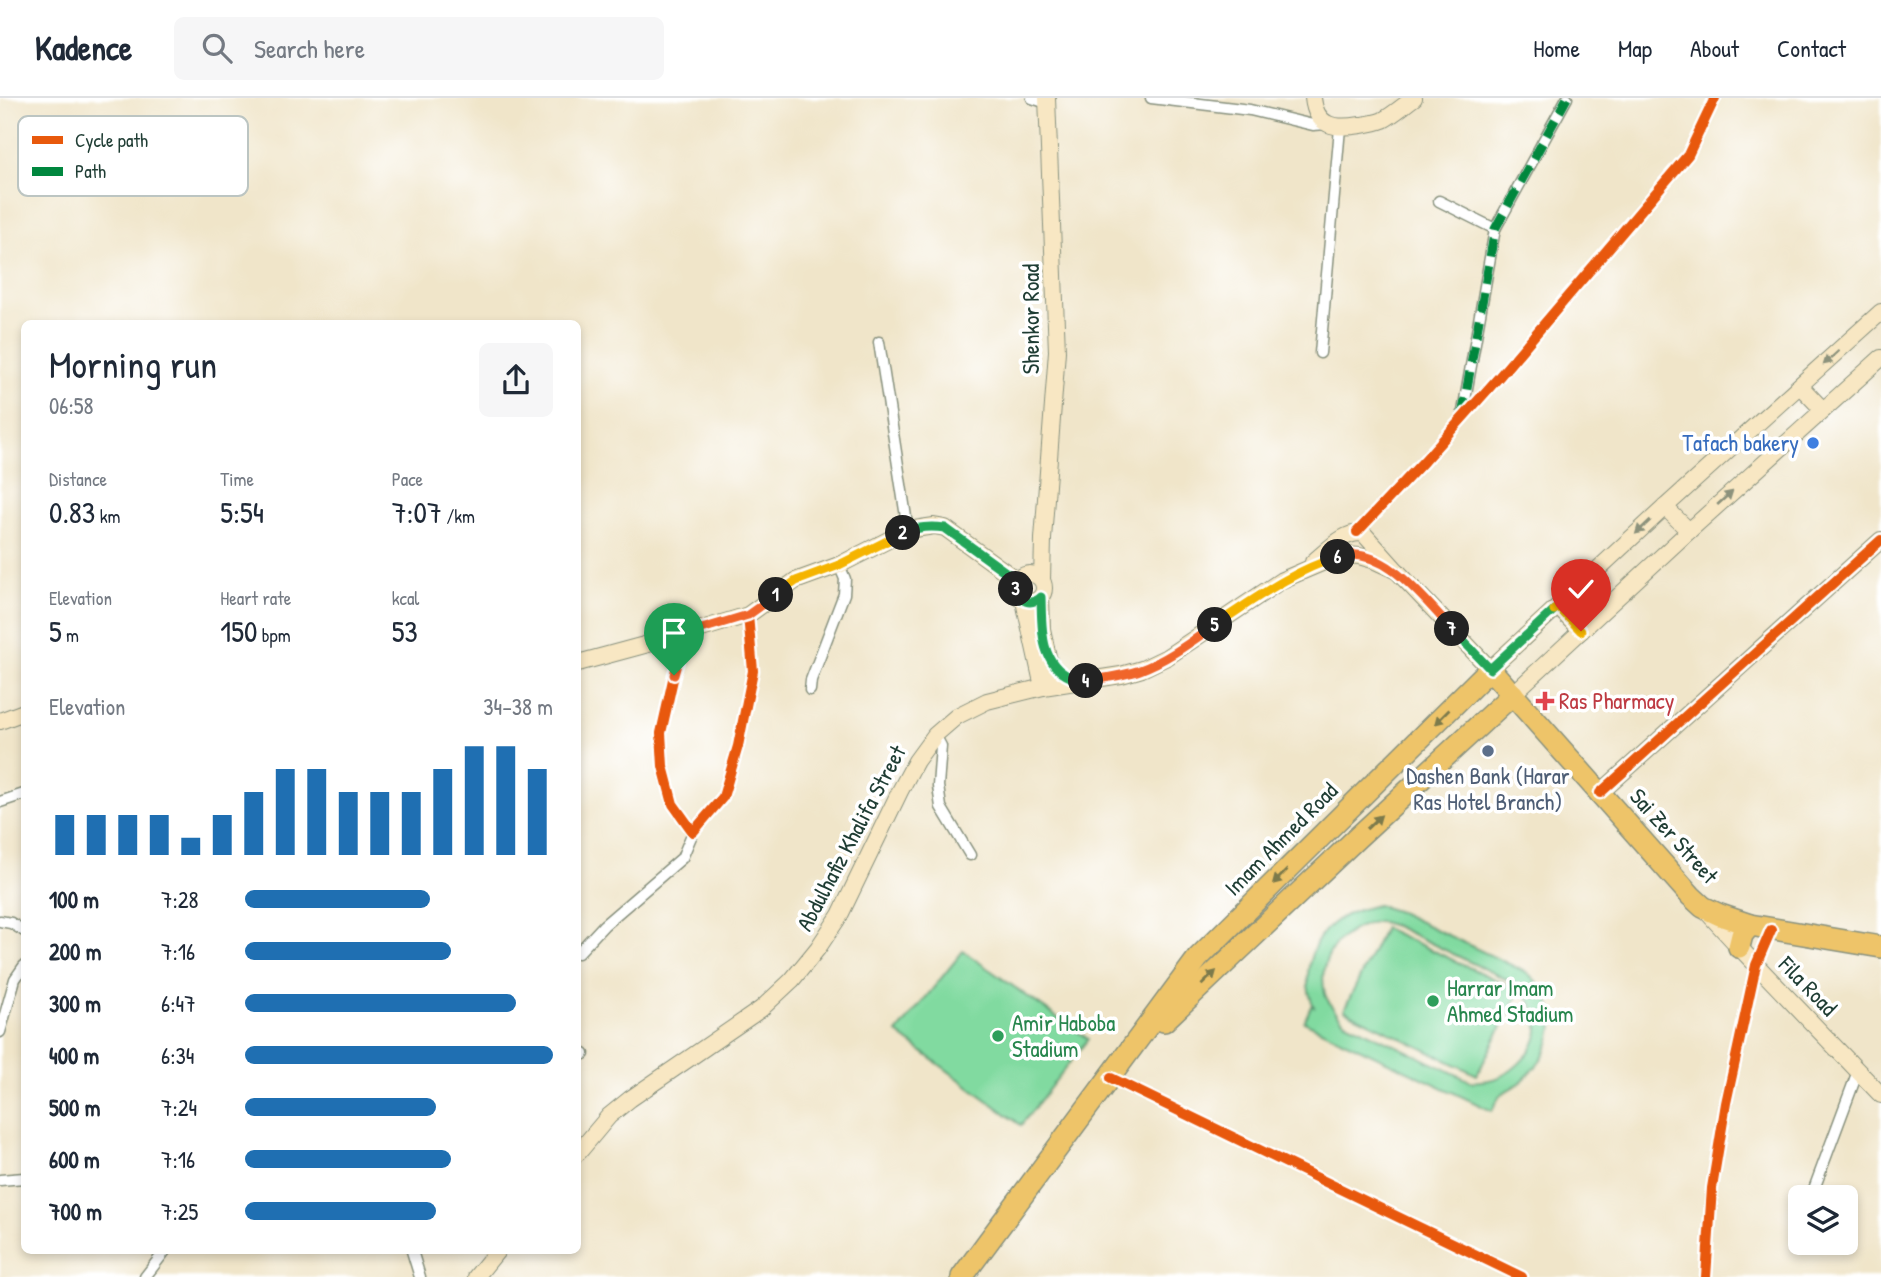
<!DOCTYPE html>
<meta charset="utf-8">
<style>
body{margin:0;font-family:"Patrick Hand",sans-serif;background:#f6f6f7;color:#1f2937;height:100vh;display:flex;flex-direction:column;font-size:26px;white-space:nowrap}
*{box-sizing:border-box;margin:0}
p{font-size:23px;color:#747a83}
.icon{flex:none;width:38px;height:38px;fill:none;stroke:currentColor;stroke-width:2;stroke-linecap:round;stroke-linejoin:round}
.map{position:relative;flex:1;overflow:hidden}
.panel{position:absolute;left:21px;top:222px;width:560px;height:934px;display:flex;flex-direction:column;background:#fff;border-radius:10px;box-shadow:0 4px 10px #0003}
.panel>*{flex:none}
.tools{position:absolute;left:1788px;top:1087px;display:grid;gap:14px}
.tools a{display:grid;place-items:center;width:70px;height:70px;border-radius:10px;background:#fff;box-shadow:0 4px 10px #0003;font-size:35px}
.pin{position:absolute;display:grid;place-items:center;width:60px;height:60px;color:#fff;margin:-72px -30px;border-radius:50% 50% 50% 0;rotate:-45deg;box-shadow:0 0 7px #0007}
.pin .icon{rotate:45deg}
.km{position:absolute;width:35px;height:35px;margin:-18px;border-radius:50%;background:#222;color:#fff;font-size:19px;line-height:35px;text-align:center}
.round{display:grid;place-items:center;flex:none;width:74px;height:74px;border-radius:10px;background:#f6f6f7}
.overview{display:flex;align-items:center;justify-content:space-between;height:119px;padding:0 28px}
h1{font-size:38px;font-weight:600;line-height:52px}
.stats{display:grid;grid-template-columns:repeat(3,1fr);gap:10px;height:119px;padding:7px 28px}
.stats div{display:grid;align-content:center}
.stats b{font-size:30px;font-weight:600}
.stats small{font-size:19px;font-weight:400}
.stats p{font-size:19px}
.chart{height:196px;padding:14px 28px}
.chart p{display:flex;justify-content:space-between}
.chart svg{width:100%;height:126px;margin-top:7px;stroke:#1f6fb2;stroke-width:6}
ul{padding:0 28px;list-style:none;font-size:23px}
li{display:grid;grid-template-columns:112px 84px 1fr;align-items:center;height:52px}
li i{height:18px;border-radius:9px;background:#1f6fb2}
header{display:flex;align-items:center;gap:42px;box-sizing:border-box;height:98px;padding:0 35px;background:#fff;border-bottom:2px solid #e0e1e3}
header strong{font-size:33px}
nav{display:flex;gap:38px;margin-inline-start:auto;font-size:24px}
.search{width:490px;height:63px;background:#f6f6f7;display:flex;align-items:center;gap:18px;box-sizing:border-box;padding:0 24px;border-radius:10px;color:#747a83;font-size:26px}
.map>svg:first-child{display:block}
</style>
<header>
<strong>Kadence</strong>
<div class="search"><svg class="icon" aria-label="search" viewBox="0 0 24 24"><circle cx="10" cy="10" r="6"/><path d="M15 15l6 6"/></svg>Search here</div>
<nav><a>Home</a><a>Map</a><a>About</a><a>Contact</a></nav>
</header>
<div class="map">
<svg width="1881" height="1179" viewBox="0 0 1881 1179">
<rect width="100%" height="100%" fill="#fff"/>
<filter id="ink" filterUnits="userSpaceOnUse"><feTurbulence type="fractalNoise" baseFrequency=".0143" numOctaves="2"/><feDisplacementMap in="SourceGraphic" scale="14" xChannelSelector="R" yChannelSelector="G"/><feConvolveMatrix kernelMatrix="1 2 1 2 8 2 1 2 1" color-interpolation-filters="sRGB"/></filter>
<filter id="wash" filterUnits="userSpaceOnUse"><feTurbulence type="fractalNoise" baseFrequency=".00686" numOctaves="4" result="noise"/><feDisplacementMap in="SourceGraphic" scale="28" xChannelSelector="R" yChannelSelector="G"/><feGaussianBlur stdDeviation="1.57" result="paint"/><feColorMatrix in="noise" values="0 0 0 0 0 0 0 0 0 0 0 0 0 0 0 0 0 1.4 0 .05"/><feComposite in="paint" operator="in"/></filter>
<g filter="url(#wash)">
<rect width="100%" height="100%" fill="#f0e5c9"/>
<g fill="#81daa0" stroke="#508c6a" stroke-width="2" fill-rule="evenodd">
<path d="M1377,807L1399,814L1528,875C1532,880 1539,885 1543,891C1564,925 1549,959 1522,983C1516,989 1505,992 1500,998C1497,1002 1494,1009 1492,1013L1304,924L1311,908L1314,909C1301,881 1309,842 1336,823C1348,814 1363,811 1377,807ZM1378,823L1395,828L1518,887C1529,900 1542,920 1537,938C1531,958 1509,979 1489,982C1484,983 1478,983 1472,984L1344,923C1337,915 1328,906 1325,896C1316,856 1342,831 1378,823Z"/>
<path d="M1384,830L1520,893L1477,977L1344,912Z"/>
<path d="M963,853L1088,941L1021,1027L897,935Z"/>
</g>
</g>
<g filter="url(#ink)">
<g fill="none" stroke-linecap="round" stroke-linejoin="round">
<defs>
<g id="street">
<path d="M1032,0L1047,5"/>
<path d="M1151,0L1250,12L1313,27L1327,26"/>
<path d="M1439,103L1495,131"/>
<path d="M879,244L908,432"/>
<path d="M1320,255L1340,30"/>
<path d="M1462,319L1495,131L1567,0"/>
<path d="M1357,434L1424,363L1499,279L1688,57L1715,0"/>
<path d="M685,536L674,577L661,635L663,668L673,706L693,734L723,699L738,648L753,573L748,517"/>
<path d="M810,592L811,582L844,496L845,481L839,467"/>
<path d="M935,637L941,648L938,688L941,709L970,757"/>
<path d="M0,704L24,696"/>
<path d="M0,823L11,825L24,833"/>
<path d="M578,855L604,827L682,760L693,734"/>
<path d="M0,934L15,881L24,868"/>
<path d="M578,954L584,956"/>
<path d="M1111,980L1522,1179"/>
<path d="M0,1082L24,1080"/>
<path d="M1811,1099L1858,973"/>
<path d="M1794,1145L1801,1128"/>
<path d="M412,1153L420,1179"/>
<path d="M145,1179L165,1153"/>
<path d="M1706,1179L1712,1090L1726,1005L1756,867L1771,832"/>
</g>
<g id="secondary">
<path d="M1313,0C1316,30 1336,31 1361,27C1368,26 1376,25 1383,22C1394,16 1404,7 1414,0"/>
<path d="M1800,288L1823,312"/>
<path d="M1665,409L1689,433"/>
<path d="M1313,464C1327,453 1346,431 1364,436L1397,473L1490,571L1665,409L1881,214"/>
<circle cx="1030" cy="490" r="14"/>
<path d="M1042,482L1043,441L1057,253L1047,0"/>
<path d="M1041,499L1042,531L1054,587"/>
<path d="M1024,503L1043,589"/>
<path d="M1558,509L1581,533"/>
<path d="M578,565L685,536L748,517L795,483L839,467L908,432L934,428L945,430L1018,483"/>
<path d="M1513,596L1689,433L1881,260"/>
<path d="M0,623L24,614"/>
<path d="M1600,695L1881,442"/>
<path d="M1707,814L1739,849L1881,997"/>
<path d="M578,1055L609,1018L630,1001L761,911L792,882L818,850L840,817L900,693L916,663L935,637L957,618L987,603L1043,589L1121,577L1142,571L1167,559L1282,482L1329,462L1345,457L1359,458L1373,462L1397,473"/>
<path d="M476,1179L497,1153"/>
</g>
<g id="highway">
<path d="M1739,849L1742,837L1750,827"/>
<path d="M1164,923L1358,739L1513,596"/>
<path d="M962,1179L1198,860L1490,571L1691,798L1703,809L1720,817L1750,827L1881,849"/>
</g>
</defs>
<use href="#street" stroke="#88917e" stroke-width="13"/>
<use href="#secondary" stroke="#88917e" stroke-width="18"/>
<use href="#highway" stroke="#88917e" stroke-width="24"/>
<use href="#street" stroke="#fff" stroke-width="10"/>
<use href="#secondary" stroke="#f8e7c3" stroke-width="16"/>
<use href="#highway" stroke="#eec469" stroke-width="21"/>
<path stroke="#00873e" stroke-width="9" stroke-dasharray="18 9" stroke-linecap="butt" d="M1462,318L1495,131L1567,0"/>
<defs>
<g id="cycleway">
<path d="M1357,434L1424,363L1499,279L1688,57L1715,0"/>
<path d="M685,536L674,577L661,635L663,668L673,706L693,734L723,699L738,648L753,573L748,517"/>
<path d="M1600,695L1881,442"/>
<path d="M1111,980L1522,1179"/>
<path d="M1706,1179L1712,1090L1726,1005L1756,867L1771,832"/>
</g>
</defs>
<use href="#cycleway" stroke="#fff" stroke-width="15"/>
<use href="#cycleway" stroke="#e8590c" stroke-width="10"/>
</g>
<defs><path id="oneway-solid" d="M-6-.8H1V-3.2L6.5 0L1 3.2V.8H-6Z" transform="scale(1.75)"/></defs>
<g fill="#8c927c">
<use href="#oneway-solid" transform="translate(1831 260) rotate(138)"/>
<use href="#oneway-solid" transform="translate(1725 400) rotate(-42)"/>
<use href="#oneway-solid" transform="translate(1643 429) rotate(137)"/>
</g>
<g fill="#7c7a4c">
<use href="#oneway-solid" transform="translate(1442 619) rotate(135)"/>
<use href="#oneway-solid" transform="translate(1374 724) rotate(-43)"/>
<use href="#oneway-solid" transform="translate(1280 779) rotate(135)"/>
<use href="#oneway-solid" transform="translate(1209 880) rotate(-44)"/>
</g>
</g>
<g fill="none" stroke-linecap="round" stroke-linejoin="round" filter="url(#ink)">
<defs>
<path id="split-1" d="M674,577L685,536L748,517L776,497"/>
<path id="split-2" d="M776,497L796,483L839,467L903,435"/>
<path id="split-3" d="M903,435C916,429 932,428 945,430L1018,483L1016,491"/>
<path id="split-4" d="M1016,491C1019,504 1031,508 1041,499C1042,528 1039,565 1070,579C1076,582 1080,583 1086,583"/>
<path id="split-5" d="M1086,583C1104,580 1123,578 1140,572C1167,562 1191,544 1215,527"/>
<path id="split-6" d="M1215,527C1255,501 1292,473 1338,459"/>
<path id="split-7" d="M1338,459C1384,445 1425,503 1452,531"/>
<path id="split-8" d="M1452,531L1490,571L1554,512"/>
<path id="split-9" d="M1554,512L1558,509L1581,533"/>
</defs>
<use href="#split-1" stroke="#fff" stroke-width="14"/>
<use href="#split-2" stroke="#fff" stroke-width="14"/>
<use href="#split-3" stroke="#fff" stroke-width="14"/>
<use href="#split-4" stroke="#fff" stroke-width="14"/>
<use href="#split-5" stroke="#fff" stroke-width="14"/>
<use href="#split-6" stroke="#fff" stroke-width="14"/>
<use href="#split-7" stroke="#fff" stroke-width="14"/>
<use href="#split-8" stroke="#fff" stroke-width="14"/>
<use href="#split-9" stroke="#fff" stroke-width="14"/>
<use href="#split-1" stroke="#f0652b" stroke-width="9"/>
<use href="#split-2" stroke="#f5b400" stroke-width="9"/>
<use href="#split-3" stroke="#22a559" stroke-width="9"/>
<use href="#split-4" stroke="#22a559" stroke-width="9"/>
<use href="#split-5" stroke="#f0652b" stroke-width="9"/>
<use href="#split-6" stroke="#f5b400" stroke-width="9"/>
<use href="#split-7" stroke="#f0652b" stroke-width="9"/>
<use href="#split-8" stroke="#22a559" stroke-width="9"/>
<use href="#split-9" stroke="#f5b400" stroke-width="9"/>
</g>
<circle fill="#3f7fe0" stroke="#fff" stroke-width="2.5" cx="1813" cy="345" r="7"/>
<path fill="#e0444e" stroke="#fff" stroke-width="2.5" d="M1541.5 592.5h7v7h7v7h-7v7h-7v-7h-7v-7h7z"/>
<circle fill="#5c6f8a" stroke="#fff" stroke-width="2.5" cx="1488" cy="653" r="7"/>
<g fill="#2e9e5b" stroke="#fff" stroke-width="2.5">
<circle cx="1433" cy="903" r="7"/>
<circle cx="998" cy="938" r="7"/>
</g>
<g text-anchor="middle" stroke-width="7" stroke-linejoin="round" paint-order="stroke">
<g font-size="23" fill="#1f3d34" stroke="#fff">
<text transform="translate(1031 221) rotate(-90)" y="8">Shenkor Road</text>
<text transform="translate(1674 738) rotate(48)" y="8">Sai Zer Street</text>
<text transform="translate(851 740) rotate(-62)" y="8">Abdulhafiz Khalifa Street</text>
<text transform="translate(1281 741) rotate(-45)" y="8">Imam Ahmed Road</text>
<text transform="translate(1808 888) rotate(46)" y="8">Fila Road</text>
</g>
<g font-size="23" fill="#366cbe" stroke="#fff" text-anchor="end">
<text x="1799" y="353">Tafach bakery</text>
</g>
<g font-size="23" fill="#be3a42" stroke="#fff" text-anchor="start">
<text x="1559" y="611">Ras Pharmacy</text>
</g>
<g font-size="23" fill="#4e5e75" stroke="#fff">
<text x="1488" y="686">Dashen Bank (Harar<tspan x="1488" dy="26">Ras Hotel Branch)</tspan></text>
</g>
<g font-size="23" fill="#27864d" stroke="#fff" text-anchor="start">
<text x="1447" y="898">Harrar Imam<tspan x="1447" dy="26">Ahmed Stadium</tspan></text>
<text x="1012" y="933">Amir Haboba<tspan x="1012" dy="26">Stadium</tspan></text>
</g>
</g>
<rect x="18" y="18" width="230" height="80" rx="10" fill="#fff" stroke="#bcc5c2" stroke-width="2"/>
<rect x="32" y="38" width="31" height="8" fill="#e8590c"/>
<rect x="32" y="69" width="31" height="9" fill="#00873e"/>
<g font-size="19" fill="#1f3d34">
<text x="75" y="49">Cycle path</text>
<text x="75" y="80">Path</text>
</g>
</svg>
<div class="tools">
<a><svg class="icon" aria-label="layers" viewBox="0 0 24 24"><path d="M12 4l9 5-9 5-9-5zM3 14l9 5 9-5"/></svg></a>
</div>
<div class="pin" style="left:674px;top:577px;background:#1e9e55"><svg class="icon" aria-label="arrive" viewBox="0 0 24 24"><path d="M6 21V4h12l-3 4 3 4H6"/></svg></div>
<div class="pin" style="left:1581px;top:533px;background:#d93025"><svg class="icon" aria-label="check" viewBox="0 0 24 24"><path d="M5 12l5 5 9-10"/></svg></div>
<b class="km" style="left:776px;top:497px">1</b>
<b class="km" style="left:903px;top:435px">2</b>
<b class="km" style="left:1016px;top:491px">3</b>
<b class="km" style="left:1086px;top:583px">4</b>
<b class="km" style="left:1215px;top:527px">5</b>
<b class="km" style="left:1338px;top:459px">6</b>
<b class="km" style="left:1452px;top:531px">7</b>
<section class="panel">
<div class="overview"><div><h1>Morning run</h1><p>06:58</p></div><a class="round"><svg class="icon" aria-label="share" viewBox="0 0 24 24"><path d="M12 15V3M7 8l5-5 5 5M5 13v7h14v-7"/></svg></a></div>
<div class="stats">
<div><p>Distance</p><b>0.83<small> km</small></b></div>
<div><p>Time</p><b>5:54</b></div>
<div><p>Pace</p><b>7:07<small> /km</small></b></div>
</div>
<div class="stats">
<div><p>Elevation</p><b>5<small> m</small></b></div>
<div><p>Heart rate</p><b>150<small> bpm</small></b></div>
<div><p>kcal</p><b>53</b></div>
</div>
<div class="chart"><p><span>Elevation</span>34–38 m</p>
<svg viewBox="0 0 160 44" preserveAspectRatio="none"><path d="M5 44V30M15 44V30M25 44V30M35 44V30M45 44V38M55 44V30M65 44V22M75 44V14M85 44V14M95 44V22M105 44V22M115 44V22M125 44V14M135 44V6M145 44V6M155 44V14"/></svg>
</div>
<ul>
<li><b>100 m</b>7:28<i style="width:60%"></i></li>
<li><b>200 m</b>7:16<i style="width:67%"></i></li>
<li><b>300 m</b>6:47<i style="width:88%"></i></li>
<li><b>400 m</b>6:34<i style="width:100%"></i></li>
<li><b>500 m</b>7:24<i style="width:62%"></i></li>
<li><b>600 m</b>7:16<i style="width:67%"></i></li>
<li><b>700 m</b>7:25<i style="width:62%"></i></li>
</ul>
</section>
</div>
